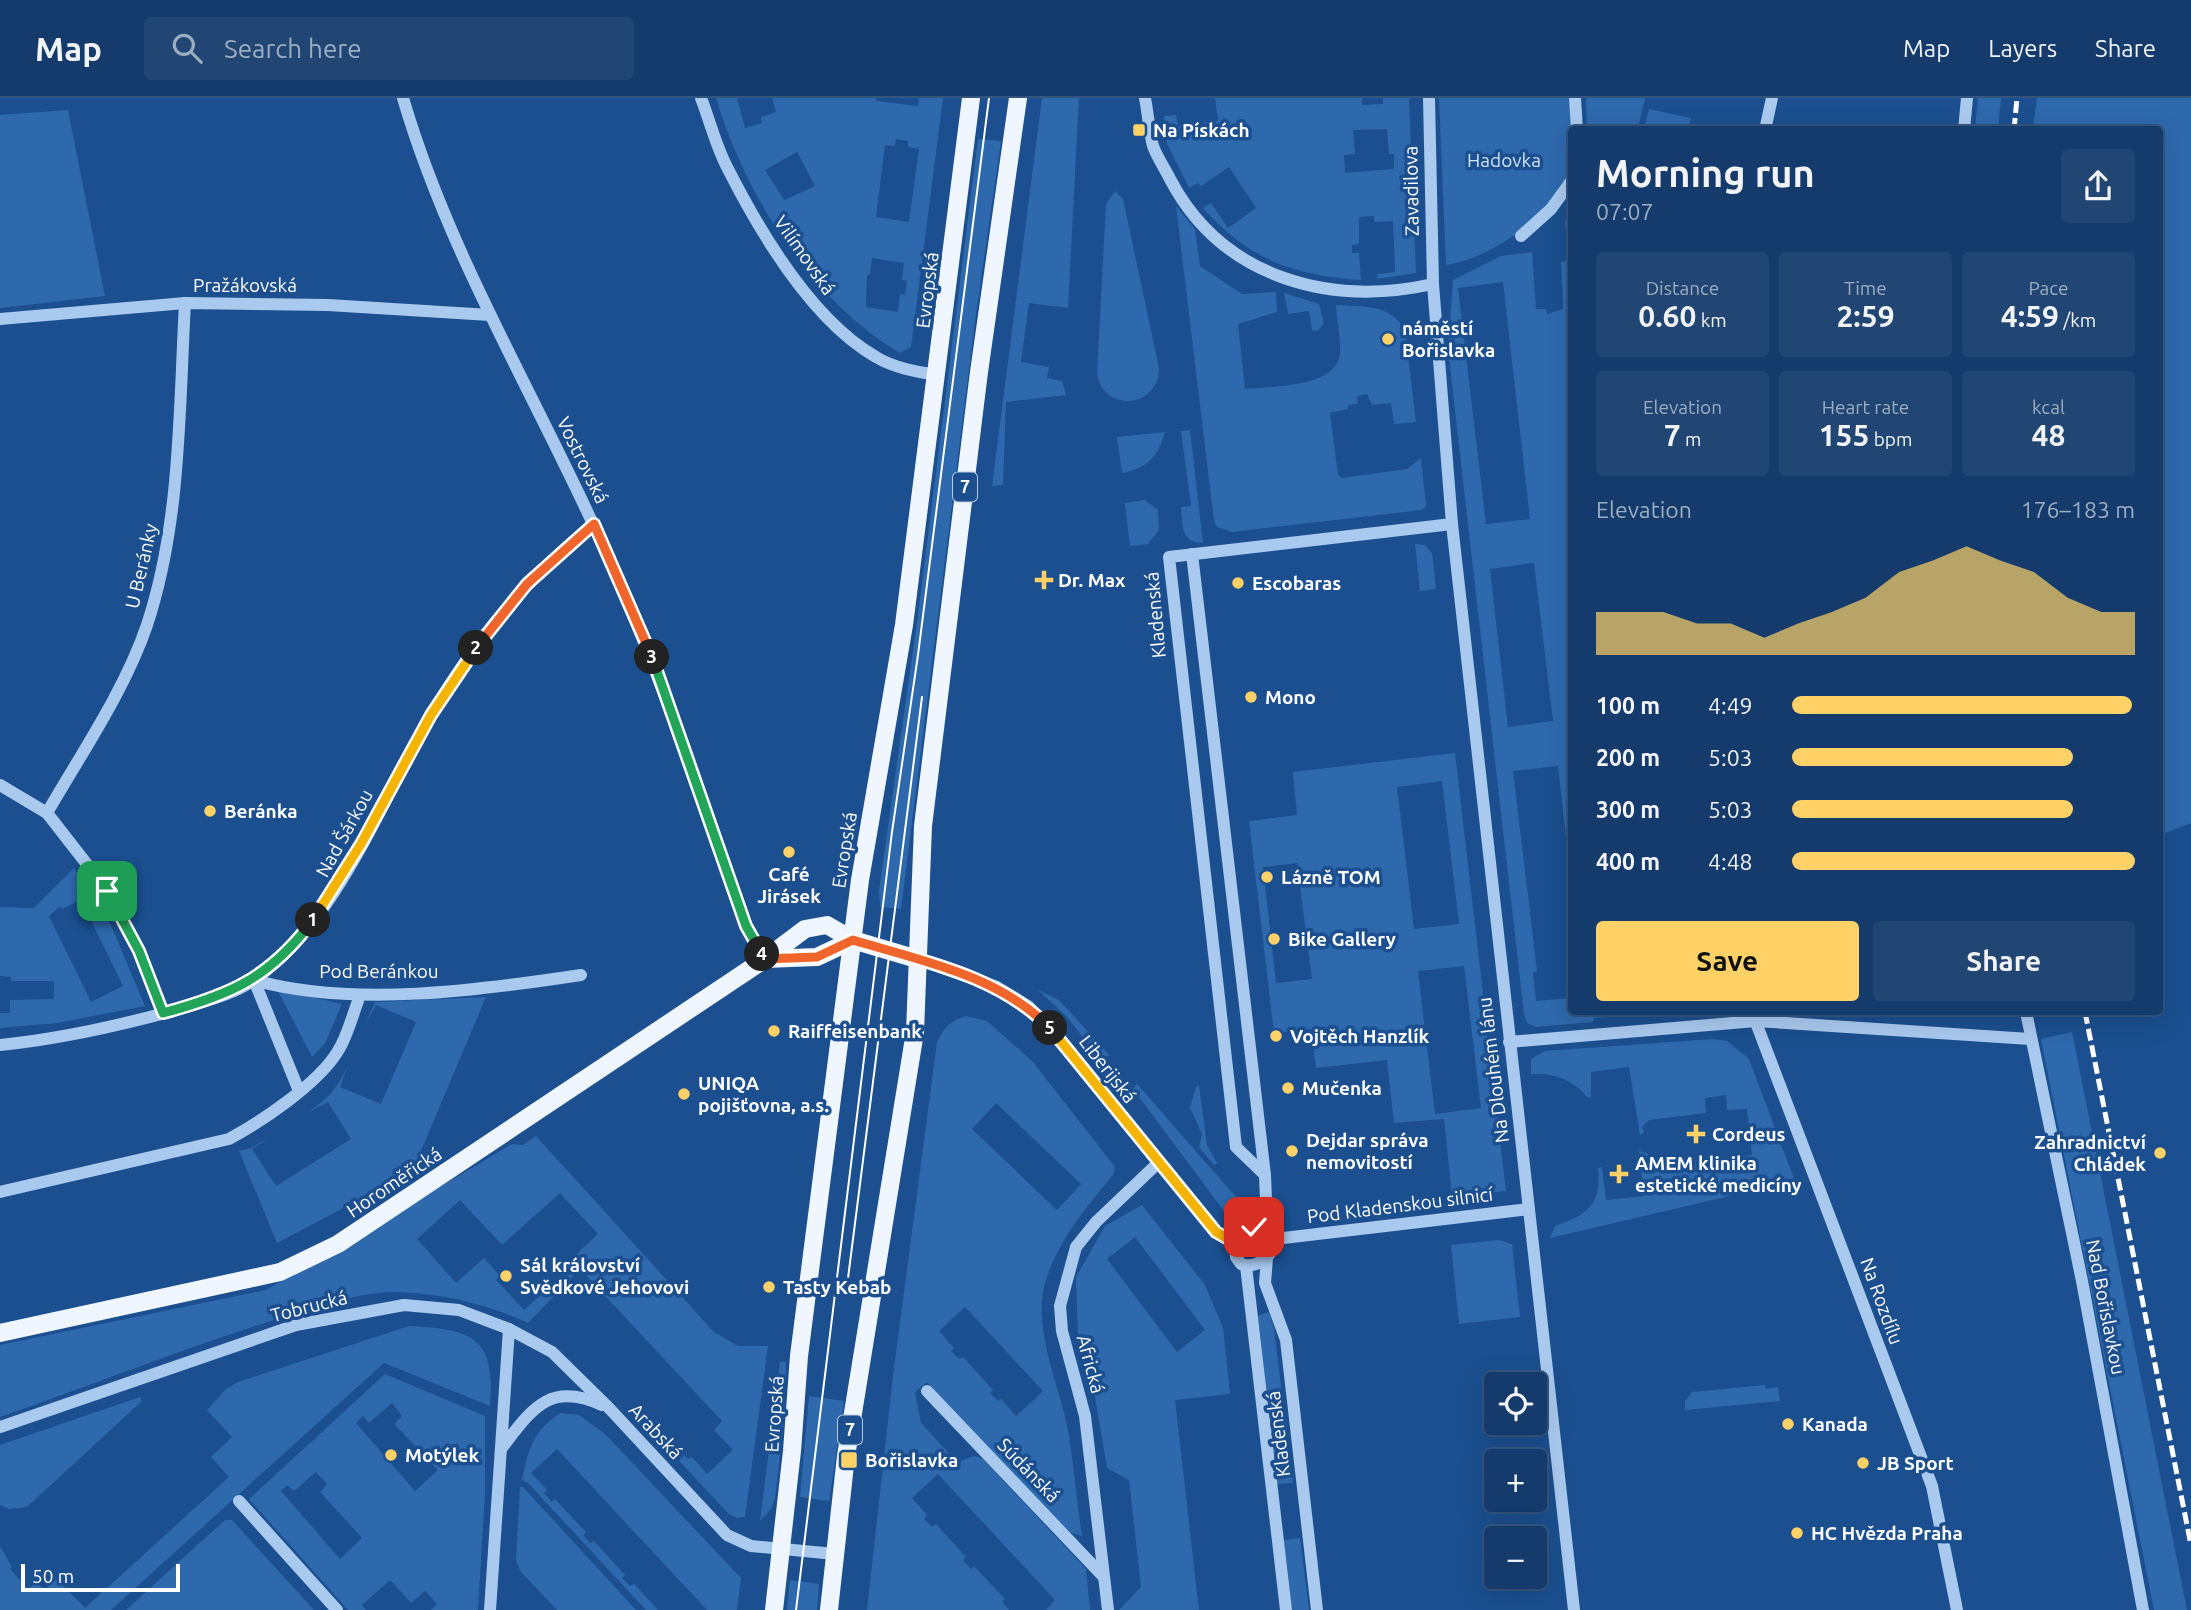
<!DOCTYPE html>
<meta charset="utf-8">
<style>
body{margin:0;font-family:Ubuntu,sans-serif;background:#214673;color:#f1f3f6;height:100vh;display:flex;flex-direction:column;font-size:26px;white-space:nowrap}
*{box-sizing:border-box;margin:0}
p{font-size:23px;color:#9dadc1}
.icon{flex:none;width:38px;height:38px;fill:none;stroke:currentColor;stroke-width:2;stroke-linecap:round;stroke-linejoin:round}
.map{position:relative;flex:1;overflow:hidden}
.details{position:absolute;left:1568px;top:28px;width:595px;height:889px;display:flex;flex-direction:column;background:#143b6b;border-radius:7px;box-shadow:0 7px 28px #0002,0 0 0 2px #33557e}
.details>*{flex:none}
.controls{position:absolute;left:1484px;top:1274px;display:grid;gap:14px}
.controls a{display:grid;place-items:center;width:63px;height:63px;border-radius:7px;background:#143b6b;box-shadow:0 7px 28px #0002,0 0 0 2px #33557e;font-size:35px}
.scale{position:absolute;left:21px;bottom:18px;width:159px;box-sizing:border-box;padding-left:7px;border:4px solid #fff;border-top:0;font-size:19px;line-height:24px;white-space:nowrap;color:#fff;-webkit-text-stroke:5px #1b4f8f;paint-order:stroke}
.pin{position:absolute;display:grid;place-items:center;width:60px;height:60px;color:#fff;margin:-30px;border-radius:14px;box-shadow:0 4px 10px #0006}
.km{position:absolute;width:35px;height:35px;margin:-18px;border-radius:50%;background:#222;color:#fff;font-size:19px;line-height:35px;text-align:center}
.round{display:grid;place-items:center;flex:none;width:74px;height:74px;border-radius:7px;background:#214673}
.summary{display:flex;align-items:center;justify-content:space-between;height:119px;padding:0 28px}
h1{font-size:38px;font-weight:600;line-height:52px}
.metrics{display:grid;grid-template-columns:repeat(3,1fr);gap:10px;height:119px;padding:7px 28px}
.metrics div{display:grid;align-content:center;border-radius:7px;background:#214673;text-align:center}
.metrics b{font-size:30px;font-weight:600}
.metrics small{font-size:19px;font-weight:400}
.metrics p{font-size:19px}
.chart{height:196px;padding:14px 28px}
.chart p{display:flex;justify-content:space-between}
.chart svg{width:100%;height:126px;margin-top:7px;fill:#ffd166;opacity:.7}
.button{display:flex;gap:14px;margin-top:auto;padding:14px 28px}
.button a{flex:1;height:80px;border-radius:7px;background:#ffd166;color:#111;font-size:28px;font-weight:600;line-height:80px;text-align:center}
.button a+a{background:#214673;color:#f1f3f6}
ul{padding:0 28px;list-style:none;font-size:23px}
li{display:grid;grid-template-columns:112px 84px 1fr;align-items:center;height:52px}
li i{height:18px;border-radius:9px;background:#ffd166}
header{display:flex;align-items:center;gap:42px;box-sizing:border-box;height:98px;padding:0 35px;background:#143b6b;border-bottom:2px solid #33557e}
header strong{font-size:33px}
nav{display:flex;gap:38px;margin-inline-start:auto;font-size:24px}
.search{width:490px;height:63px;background:#214673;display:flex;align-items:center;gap:18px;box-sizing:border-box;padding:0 24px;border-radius:7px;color:#9dadc1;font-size:26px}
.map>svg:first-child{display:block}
</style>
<header>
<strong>Map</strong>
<div class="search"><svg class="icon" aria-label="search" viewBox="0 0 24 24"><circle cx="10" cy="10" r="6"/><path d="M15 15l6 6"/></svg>Search here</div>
<nav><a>Map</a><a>Layers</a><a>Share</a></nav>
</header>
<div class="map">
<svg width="2191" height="1512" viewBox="0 0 2191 1512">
<rect width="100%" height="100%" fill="#1b4f8f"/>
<g fill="#2e69ad" fill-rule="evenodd">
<path d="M716,0H737L745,30L762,25L761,19L776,14L772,0H876V3L918,8L919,0H943L911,249L900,255C811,202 746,99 716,0ZM896,41L908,43V49L919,51L909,124L876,119L885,47L895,48ZM797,54L815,88L784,102L765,72ZM872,160L904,165L902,182L907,183L905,197L900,196L898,214L866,209L867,177H870Z"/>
<path d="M1042,0H1079L1068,210L1029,205L1021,264L1049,269L1047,280L1062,283L1066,297L1006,304L1003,387L992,388Z"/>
<path d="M1215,0H1362V7L1383,6V0H1409L1416,175L1377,181V176L1395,174L1393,123L1374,124V118L1359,119V146L1352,147V155H1359L1361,182C1292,177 1250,162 1203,110L1211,105L1228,130L1256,110L1229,69L1201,88L1198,85L1189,90L1167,46L1164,18L1176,17L1178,28L1218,23ZM1387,31L1389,56H1394V71L1345,75L1344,57L1355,56L1353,32Z"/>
<path d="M1439,0H1570C1571,22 1576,49 1570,71C1559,115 1489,161 1446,167Z"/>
<path d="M1586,0H1645L1638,31H1587Z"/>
<path d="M1978,0H2001L1998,31H1975Z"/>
<path d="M2037,0H2191V725L2160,737V32L2033,31Z"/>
<path d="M1649,11L1691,20L1688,31H1644Z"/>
<path d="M68,12L105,198L0,210V17Z"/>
<path d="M978,41L1001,43L976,216L901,811L880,809L879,793L918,517Z"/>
<path d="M1115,93L1123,101L1159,270C1159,310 1103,316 1097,275L1106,106Z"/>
<path d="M1176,108L1195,131L1200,168L1242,196L1276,194L1277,214L1238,226L1245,291C1272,288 1336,290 1340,256C1341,241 1337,223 1336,207C1362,209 1390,205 1405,232L1416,324L1394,326L1391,305L1372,307L1367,296L1357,298L1358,306L1348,307V311L1330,315L1338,377L1342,380L1407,371L1421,360L1426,408L1422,412L1232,434L1217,429L1214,423Z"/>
<path d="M1571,117V783L1558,668L1513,673L1537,873L1533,875L1536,903L1571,900L1572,914H1687L1594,920L1593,924L1536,929L1527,925L1524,916L1448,251L1453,182L1501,158L1532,154L1536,211H1546L1547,216L1563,211L1561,164L1568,163L1565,122ZM1503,184L1530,421L1486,426L1458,190ZM1534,465L1553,623L1508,629L1490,471Z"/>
<path d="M1284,195L1319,206L1324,225L1318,233L1312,232L1309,213L1288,216Z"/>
<path d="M1190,332L1203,445C1180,445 1183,427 1181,409L1191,408L1181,333Z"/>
<path d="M1165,334C1159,358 1146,371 1122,375L1117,339Z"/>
<path d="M1145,402L1158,412L1159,432L1148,446L1130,448L1125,405Z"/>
<path d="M1415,446L1425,447L1432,455L1436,491L1420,493Z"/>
<path d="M1455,655L1506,1093L1452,1098L1444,1021L1394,1025L1387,962L1316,970L1311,931L1274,935L1249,723L1297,717L1293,674ZM1442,683L1459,826L1414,831L1397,689ZM1297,765L1312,881L1276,885L1263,769ZM1464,868L1481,1010L1435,1016L1418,873Z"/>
<path d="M74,770L110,825L145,908L57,925L0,930V915H10V902L54,901V883H11V879L0,878V809L34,810ZM81,802L123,888L91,904L49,818L60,808L62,811Z"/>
<path d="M277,891L342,906L325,945L312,959Z"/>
<path d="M1038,892L1059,902L1110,958L1099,959L1066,918Z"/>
<path d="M486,899L412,1074L277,1145L239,1053L251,1050L271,1038L252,1051L276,1088L351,1041L328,1004L308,1014C328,1001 338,990 348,967L340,989L381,1006L416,924L376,907L365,927L375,904Z"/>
<path d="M966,918L987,923L1033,964L1115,1069L1113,1077C1085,1111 1058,1142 1045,1185C1032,1233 1061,1290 1069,1337C1074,1371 1077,1405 1082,1438L1071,1435L1058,1425L927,1284L915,1294L921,1325L957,1364L974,1358L983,1361L1086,1471L1090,1512H1046L1055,1502L938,1376L912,1400L927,1417L924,1421L932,1429L936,1426L966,1459L963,1462L971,1471L974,1468L1005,1501L1002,1504L1009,1512H867L893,1278L937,944C944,929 951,923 966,918ZM996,1005L1081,1086L1057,1112L972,1031ZM965,1209L1043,1293L1016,1318L1001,1301L998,1303L990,1295L993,1292L963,1259L959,1261L951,1253L954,1250L939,1233Z"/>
<path d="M2072,934L2187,1512H2154L2041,941Z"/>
<path d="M1713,941L1727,943L1749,961L1796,1086L1764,1090L1550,1140L1555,1128C1588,1117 1602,1106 1598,1070L1602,1069L1606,1102L1644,1098L1639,1053L1653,1057L1655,1068L1752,1057L1750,1038L1754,1037V1030H1749L1747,1011L1727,1012L1726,997L1705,1000L1706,1015L1649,1022L1642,1029L1644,1035L1640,1037L1629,969L1591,974V999L1588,1000C1572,981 1556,975 1531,976V961L1545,953Z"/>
<path d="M1137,986L1236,1099L1238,1107L1235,1113H1224L1133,991Z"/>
<path d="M1199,988L1207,1047L1217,1065L1214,1067L1199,1049L1202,1036L1190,1010L1196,989Z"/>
<path d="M536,1038L714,1234L738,1248H768L745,1419L737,1420L729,1416L679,1363L684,1357L688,1361L692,1359L707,1376L733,1352L714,1332L722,1323L580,1171L528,1225C487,1206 441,1195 395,1194C360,1194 324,1207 291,1217C193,1246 97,1286 0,1319V1247L266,1192L512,1046L523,1047ZM560,1095L598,1136L559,1172L563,1177L524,1212L496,1182L500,1178L484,1160L456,1185L417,1141L460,1102L502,1147Z"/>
<path d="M1142,1107L1205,1187L1223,1230L1230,1296L1175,1302L1199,1512H1119L1141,1489L1129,1382L1107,1370L1095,1299L1078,1237L1076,1179L1105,1128ZM1135,1139L1205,1232L1177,1254L1107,1161Z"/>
<path d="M1499,1142L1512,1146L1520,1219L1459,1226L1451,1147Z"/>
<path d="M1269,1214L1274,1231L1293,1385L1277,1386L1258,1218Z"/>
<path d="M409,1228C472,1231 496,1239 490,1308L384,1265L111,1512H0V1448L12,1469L10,1471L28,1491L36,1484L44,1492L57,1481L85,1510L229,1379L211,1359L232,1339L207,1312L226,1291L238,1284Z"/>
<path d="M780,1264H786L785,1312L775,1401L771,1411L760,1423Z"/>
<path d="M385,1276L485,1318V1395L478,1512H431L437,1506L425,1493L411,1505L390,1482L362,1507L366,1512H348L249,1401ZM392,1305L402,1318L394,1326L438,1372L415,1393L356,1325L363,1318L369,1325ZM316,1374L327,1386L320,1394L362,1440L340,1461L281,1393L287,1387L294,1393Z"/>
<path d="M1765,1287L1766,1291L1778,1289L1780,1303L1685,1312V1303L1692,1294Z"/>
<path d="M809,1298L844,1303L829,1403L800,1399Z"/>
<path d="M140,1299L142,1303L27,1409L9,1411L0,1407V1347Z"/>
<path d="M561,1315L579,1317L605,1336L741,1480L737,1512H707L557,1351L531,1375L547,1392L544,1395L552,1404L555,1401L586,1434L583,1437L590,1445L594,1443L625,1477L622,1480L630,1488L634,1486L658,1512H646L528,1385L522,1382C528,1352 533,1332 561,1315Z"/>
<path d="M520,1389H523L636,1512H557L521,1474L516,1463Z"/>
<path d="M225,1422H232L314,1512H126Z"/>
<path d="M1300,1440L1309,1512H1292L1284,1442Z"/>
<path d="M790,1482L819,1486L817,1512H787Z"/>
</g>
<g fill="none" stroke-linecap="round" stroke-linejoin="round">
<g stroke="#a9c9ee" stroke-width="12">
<path d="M403,0C447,150 528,285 593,426C654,556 699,692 746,828L765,861"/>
<path d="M701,0C710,23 716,49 728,71C760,134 813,223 876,259C894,270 917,274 938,277"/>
<path d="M1145,0C1148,15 1149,33 1153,48C1157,59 1165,71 1170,81C1222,180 1329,209 1433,186"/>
<path d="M1429,0L1433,186L1452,426L1574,1512"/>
<path d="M1575,0L1577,32"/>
<path d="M1765,32L1772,0"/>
<path d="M1964,32L1967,0"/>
<path d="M1521,138L1551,111L1572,82"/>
<path d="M0,221L185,205L328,207L490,217"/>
<path d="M1192,456L1265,1077L1267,1128"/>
<path d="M0,687L47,715L107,792L139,853L163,915"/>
<path d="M47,715C81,656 125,592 147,527C181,424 179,313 185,205"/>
<path d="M917,861L997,889L1028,908L1057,938L1216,1134L1237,1146"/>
<path d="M254,882C352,910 482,892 581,877"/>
<path d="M254,882L299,993"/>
<path d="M1752,914L1932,1388L1957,1512"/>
<path d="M2026,914L2082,1183L2143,1512"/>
<path d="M1509,944L1756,923L2030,941"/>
<path d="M0,947C60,941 118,928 176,912C202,904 233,897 255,881C338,822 380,705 430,619C473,545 527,479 594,426"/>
<path d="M1265,1077L1236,1049L1169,459L1452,426"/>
<path d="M0,1094L229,1041C262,1023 318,986 338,953C347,939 352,919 358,903"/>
<path d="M1259,1127L1273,1133C1281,1151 1260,1173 1241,1166L1236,1159C1234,1144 1245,1132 1259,1127Z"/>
<path d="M1275,1141L1529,1111"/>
<path d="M1267,1160L1265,1185L1286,1242L1317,1512"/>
<path d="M1246,1168L1286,1512"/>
<path d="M927,1293L1103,1478"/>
<path d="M0,1329L296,1227L404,1207L459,1212L509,1231L552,1254L609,1310L727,1437L751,1448L835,1456"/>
<path d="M501,1351C532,1311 549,1283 602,1307"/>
<path d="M239,1403L337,1512"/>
<path d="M490,1512L509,1231"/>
<path d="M1108,1512L1085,1318L1062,1233L1060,1208L1076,1149L1096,1124L1158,1065"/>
</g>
<g stroke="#f0f6ff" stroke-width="18">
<path d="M765,861L817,859L853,842"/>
<path d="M0,1235L280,1174L338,1146L765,861L805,831L827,827L853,842L917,861"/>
<path d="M774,1512L792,1353L799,1258L860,782L904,527L971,0"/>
<path d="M829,1512L846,1358L915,934L923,728L979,274L1018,0"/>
</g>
<g stroke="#fff" stroke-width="2">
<path d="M846,1196L922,599"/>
<path d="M796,1512L892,734L918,557L989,0"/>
</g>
<g stroke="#fff" stroke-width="5" stroke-dasharray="12 5" stroke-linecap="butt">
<path d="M2014,32L2017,0"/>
<path d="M2085,914L2191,1447"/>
</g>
</g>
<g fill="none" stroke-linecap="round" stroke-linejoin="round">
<defs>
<path id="split-1" d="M107,793L139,853L163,915C230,897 270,880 313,822"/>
<path id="split-2" d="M313,822L361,746L431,617L476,550"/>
<path id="split-3" d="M476,550L527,486L594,426L652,559"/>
<path id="split-4" d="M652,559L746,828L762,856"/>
<path id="split-5" d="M762,856L765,861L817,859L853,842C922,863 998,877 1050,930"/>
<path id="split-6" d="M1050,930L1216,1134L1237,1146L1254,1129"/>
</defs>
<use href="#split-1" stroke="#fff" stroke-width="14"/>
<use href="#split-2" stroke="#fff" stroke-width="14"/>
<use href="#split-3" stroke="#fff" stroke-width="14"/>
<use href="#split-4" stroke="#fff" stroke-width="14"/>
<use href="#split-5" stroke="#fff" stroke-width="14"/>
<use href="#split-6" stroke="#fff" stroke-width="14"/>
<use href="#split-1" stroke="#22a559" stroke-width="9"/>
<use href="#split-2" stroke="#f5b400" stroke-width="9"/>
<use href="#split-3" stroke="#f0652b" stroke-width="9"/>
<use href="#split-4" stroke="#22a559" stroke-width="9"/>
<use href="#split-5" stroke="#f0652b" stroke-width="9"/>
<use href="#split-6" stroke="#f5b400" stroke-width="9"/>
</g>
<g fill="#ffd166" stroke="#1b4f8f" stroke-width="2.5">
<rect x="1132" y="25" width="14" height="14" rx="3.5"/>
<circle cx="1388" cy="241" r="7"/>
<path d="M1040.5 471.5h7v7h7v7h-7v7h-7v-7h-7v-7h7z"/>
<circle cx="1238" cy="485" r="7"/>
<circle cx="1251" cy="599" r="7"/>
<circle cx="210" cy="713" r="7"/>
<circle cx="789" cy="754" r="7"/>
<circle cx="1267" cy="779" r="7"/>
<circle cx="1274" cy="841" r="7"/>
<circle cx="774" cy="933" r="7"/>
<circle cx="1276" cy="938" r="7"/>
<circle cx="1288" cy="990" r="7"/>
<circle cx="684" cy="996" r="7"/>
<path d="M1692.5 1025.5h7v7h7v7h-7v7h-7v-7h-7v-7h7z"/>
<circle cx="1292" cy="1053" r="7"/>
<circle cx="2160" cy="1055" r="7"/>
<path d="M1615.5 1065.5h7v7h7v7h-7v7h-7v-7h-7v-7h7z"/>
<circle cx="506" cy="1178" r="7"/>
<circle cx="769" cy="1189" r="7"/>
<circle cx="1788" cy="1326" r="7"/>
<circle cx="391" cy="1357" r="7"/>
<rect x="840" y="1353" width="18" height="18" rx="3.5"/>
<circle cx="1863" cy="1365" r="7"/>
<circle cx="1797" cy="1435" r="7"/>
</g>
<g text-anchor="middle" stroke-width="7" stroke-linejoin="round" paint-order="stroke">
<g fill="#1b4f8f" stroke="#bbcadd" stroke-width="2">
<rect x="953" y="374.5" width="24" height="29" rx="5"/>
<rect x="838" y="1317.5" width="24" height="29" rx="5"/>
</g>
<g font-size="18" font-weight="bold" fill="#fff">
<text x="965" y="395">7</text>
<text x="850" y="1338">7</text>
</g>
<g font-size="19" font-weight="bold" fill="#fff" stroke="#1b4f8f" text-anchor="start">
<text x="1153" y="39">Na Pískách</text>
<text x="1402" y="237">náměstí<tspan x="1402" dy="22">Bořislavka</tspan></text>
<text x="1058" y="489">Dr. Max</text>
<text x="1252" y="492">Escobaras</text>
<text x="1265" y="606">Mono</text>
<text x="224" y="720">Beránka</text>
<text x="789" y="783" text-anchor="middle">Café<tspan x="789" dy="22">Jirásek</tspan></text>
<text x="1281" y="786">Lázně TOM</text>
<text x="1288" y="848">Bike Gallery</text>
<text x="788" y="940">Raiffeisenbank</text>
<text x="1290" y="945">Vojtěch Hanzlík</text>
<text x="698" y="992">UNIQA<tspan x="698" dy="22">pojišťovna, a.s.</tspan></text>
<text x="1302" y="997">Mučenka</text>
<text x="1712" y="1043">Cordeus</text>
<text x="1306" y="1049">Dejdar správa<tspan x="1306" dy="22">nemovitostí</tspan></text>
<text x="2146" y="1051" text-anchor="end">Zahradnictví<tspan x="2146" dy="22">Chládek</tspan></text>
<text x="1635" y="1072">AMEM klinika<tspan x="1635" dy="22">estetické medicíny</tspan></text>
<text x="520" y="1174">Sál království<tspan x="520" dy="22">Svědkové Jehovovi</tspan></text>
<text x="783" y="1196">Tasty Kebab</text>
<text x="1802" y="1333">Kanada</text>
<text x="405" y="1364">Motýlek</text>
<text x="865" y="1369">Bořislavka</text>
<text x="1877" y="1372">JB Sport</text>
<text x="1811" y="1442">HC Hvězda Praha</text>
</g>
<g font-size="19" fill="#cfe3fa" stroke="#1b4f8f">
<text x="1504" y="69">Hadovka</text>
</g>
<g font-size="19" fill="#fff" stroke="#1b4f8f">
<text transform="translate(1411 93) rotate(-91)" y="7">Zavadilova</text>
<text transform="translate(805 157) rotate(55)" y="7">Vilímovská</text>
<text x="245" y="194">Pražákovská</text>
<text transform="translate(927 192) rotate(-83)" y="7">Evropská</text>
<text transform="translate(583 362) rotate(64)" y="7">Vostrovská</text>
<text transform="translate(141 468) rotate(-77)" y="7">U Beránky</text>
<text transform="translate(1155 517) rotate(-95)" y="7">Kladenská</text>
<text transform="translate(344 735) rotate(-61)" y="7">Nad Šárkou</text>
<text transform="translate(844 752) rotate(-81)" y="7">Evropská</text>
<text x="379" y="880">Pod Beránkou</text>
<text transform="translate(1108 971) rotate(52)" y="7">Liberijská</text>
<text transform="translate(1493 972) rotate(-97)" y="7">Na Dlouhém lánu</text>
<text transform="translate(394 1084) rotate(-34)" y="7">Horoměřická</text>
<text transform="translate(1400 1107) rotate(-7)" y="7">Pod Kladenskou silnicí</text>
<text transform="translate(1882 1203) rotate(70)" y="7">Na Rozdílu</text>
<text transform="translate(309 1208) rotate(-14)" y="7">Tobrucká</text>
<text transform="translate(2106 1209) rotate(79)" y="7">Nad Bořislavkou</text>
<text transform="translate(1091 1266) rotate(75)" y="7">Africká</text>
<text transform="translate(774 1316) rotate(-86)" y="7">Evropská</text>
<text transform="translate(656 1333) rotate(47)" y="7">Arabská</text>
<text transform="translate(1278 1336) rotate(-97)" y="7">Kladenská</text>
<text transform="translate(1029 1372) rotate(46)" y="7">Súdánská</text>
</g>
</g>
</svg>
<div class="controls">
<a><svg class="icon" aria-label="locate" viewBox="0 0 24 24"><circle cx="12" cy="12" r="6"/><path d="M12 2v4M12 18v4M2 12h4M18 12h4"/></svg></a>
<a>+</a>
<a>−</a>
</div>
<div class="scale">50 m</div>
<div class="pin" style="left:107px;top:793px;background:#1e9e55"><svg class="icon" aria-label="arrive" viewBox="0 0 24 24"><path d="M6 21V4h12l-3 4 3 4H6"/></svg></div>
<div class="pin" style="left:1254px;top:1129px;background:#d93025"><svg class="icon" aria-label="check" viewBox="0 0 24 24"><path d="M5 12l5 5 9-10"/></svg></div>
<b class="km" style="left:313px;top:822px">1</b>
<b class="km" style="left:476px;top:550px">2</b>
<b class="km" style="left:652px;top:559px">3</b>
<b class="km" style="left:762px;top:856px">4</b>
<b class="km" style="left:1050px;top:930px">5</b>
<section class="details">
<div class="summary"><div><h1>Morning run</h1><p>07:07</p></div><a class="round"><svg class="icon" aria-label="share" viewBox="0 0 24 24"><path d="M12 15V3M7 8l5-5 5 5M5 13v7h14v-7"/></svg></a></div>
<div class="metrics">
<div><p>Distance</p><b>0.60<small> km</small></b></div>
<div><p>Time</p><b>2:59</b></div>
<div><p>Pace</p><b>4:59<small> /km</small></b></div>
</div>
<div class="metrics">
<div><p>Elevation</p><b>7<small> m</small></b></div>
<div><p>Heart rate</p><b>155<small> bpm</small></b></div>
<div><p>kcal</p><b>48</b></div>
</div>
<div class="chart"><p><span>Elevation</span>176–183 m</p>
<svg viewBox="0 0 160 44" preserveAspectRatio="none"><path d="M0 44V29L10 29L20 29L30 33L40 33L50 38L60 33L70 29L80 24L90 15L100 11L110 6L120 11L130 15L140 24L150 29L160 29V44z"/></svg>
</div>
<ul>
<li><b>100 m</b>4:49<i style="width:99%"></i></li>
<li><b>200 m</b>5:03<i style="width:82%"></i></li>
<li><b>300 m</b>5:03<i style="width:82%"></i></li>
<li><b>400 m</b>4:48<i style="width:100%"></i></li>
</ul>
<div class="button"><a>Save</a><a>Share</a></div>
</section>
</div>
